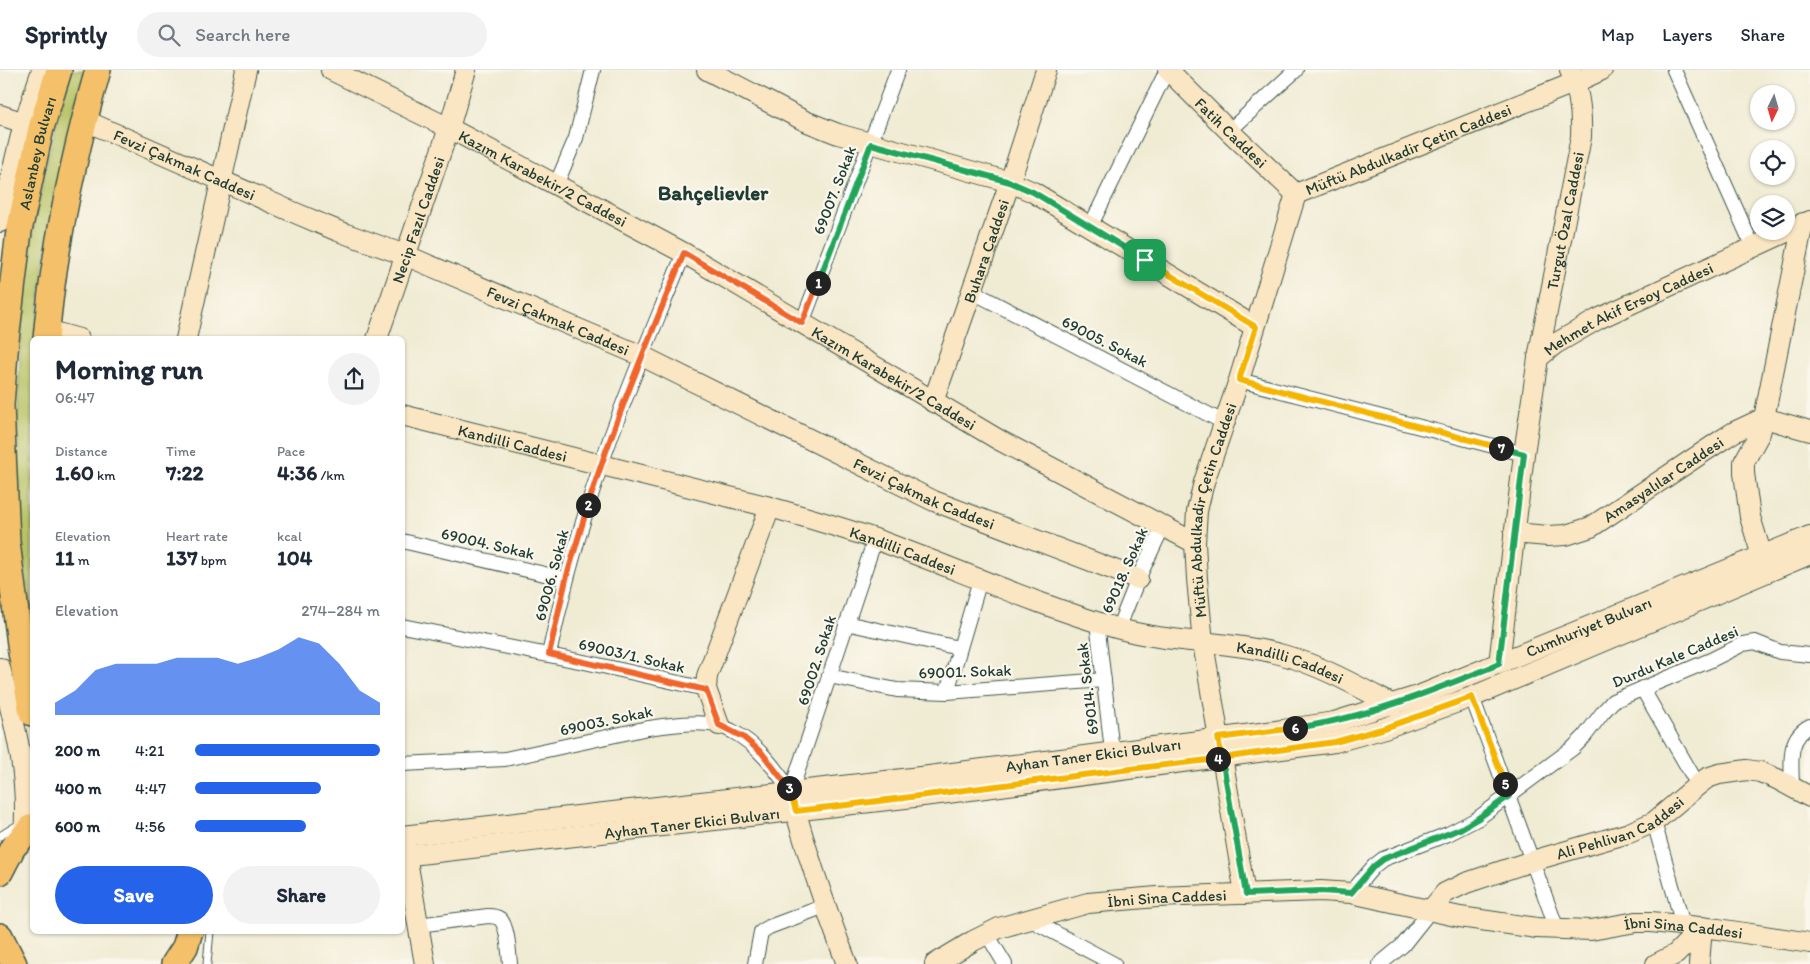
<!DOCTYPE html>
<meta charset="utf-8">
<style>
body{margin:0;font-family:Itim,sans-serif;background:#f2f2f3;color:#1f2937;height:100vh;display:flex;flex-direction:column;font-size:19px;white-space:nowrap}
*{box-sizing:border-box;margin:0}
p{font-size:16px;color:#747a83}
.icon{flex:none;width:28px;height:28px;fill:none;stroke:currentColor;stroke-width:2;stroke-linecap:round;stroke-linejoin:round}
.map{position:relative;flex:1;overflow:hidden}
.details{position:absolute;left:30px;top:266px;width:375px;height:598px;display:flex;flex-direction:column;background:#fff;border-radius:8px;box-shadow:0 1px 4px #0004}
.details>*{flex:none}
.needle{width:32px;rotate:185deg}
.tools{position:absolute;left:1750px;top:15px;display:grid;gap:10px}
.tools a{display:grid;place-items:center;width:45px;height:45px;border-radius:50%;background:#fff;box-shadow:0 1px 4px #0004;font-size:25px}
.pin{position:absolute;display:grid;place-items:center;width:42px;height:42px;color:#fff;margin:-21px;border-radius:10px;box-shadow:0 2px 8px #0006}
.km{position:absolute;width:25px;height:25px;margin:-12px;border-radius:50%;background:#222;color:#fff;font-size:14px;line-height:25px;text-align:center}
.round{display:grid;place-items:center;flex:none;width:52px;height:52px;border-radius:26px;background:#f2f2f3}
.headline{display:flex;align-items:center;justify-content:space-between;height:85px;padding:0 25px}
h1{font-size:28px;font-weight:700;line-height:38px}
.stats{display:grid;grid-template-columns:repeat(3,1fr);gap:8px;height:85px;padding:5px 25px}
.stats div{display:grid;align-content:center}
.stats b{font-size:21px;font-weight:700}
.stats small{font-size:14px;font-weight:400}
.stats p{font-size:14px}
.chart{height:140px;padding:10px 25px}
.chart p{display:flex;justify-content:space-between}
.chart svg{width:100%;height:90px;margin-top:5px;fill:#2563eb;opacity:.7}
.action{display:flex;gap:10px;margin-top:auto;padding:10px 25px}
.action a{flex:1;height:58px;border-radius:30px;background:#2563eb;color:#fff;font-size:20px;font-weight:700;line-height:58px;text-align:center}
.action a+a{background:#f2f2f3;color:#1f2937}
ul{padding:0 25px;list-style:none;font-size:16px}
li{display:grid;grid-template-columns:80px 60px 1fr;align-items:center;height:38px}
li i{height:12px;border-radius:6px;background:#2563eb}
header{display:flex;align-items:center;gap:30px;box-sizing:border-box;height:70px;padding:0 25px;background:#fff;border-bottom:1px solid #e0e1e3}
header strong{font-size:24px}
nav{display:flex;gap:28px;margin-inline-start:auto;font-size:18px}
.search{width:350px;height:45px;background:#f2f2f3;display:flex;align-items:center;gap:12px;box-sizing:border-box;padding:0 18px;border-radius:28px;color:#747a83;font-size:19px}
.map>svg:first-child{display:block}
</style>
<header>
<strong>Sprintly</strong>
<div class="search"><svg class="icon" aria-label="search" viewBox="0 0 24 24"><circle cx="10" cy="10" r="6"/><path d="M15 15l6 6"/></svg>Search here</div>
<nav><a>Map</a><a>Layers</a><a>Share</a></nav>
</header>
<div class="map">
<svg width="1810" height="894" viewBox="0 0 1810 894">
<rect width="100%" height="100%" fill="#fbf7ec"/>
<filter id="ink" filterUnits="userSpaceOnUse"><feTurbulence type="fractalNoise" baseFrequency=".02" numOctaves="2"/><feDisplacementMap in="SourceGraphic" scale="10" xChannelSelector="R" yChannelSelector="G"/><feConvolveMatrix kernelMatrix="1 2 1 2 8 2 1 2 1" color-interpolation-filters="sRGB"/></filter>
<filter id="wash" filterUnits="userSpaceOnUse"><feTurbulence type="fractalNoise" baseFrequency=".0096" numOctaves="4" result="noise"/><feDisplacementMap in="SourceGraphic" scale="20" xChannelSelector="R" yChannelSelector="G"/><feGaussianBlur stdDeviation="1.12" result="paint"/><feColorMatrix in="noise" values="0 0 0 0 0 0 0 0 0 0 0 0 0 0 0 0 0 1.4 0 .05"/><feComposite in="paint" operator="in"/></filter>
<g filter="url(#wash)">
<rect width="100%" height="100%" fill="#f0ebd3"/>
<path fill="#b8c365" stroke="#6c804c" d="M71,0H85C56,87 46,178 35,269H32V553C14,434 13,311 29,192C37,127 53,63 71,0Z"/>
</g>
<g filter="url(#ink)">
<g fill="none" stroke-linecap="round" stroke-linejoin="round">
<defs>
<g id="lane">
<path d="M0,766L21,753"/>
<path d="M207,894L210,861"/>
</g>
<g id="street">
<path d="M1674,0L1753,177"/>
<path d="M1229,61L1296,0"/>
<path d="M556,115L576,68L593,0"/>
<path d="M1090,157L1167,0"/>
<path d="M971,221L1223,352"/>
<path d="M802,253L898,0"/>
<path d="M1239,310L1524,384"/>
<path d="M402,471L566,509"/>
<path d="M1097,552L1112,681"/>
<path d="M846,553L959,578"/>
<path d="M402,556L589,593L706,619"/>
<path d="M1118,559L1138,509L1163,456"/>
<path d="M549,584C563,520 580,457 601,395C625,323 656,253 684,183"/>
<path d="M829,606L897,620L947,622L1104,610"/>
<path d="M1642,618L1698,715"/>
<path d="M947,622L980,510"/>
<path d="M1472,627L1557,859"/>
<path d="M402,694L505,689L648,658C670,655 695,651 717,655C722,656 727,659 732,661C758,675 774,697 791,721"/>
<path d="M1792,717C1792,695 1786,668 1810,656"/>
<path d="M791,721L875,469"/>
<path d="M1654,752L1683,855"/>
<path d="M1351,823L1374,796L1383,789L1448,764L1477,749L1573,678L1584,667L1603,642L1613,631L1711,590L1743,574L1755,572L1780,582L1810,585"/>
<path d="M1029,849L1114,894"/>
<path d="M418,855L488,846C492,846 496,846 500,849C508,856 509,884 510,894"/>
<path d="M987,864L1005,894"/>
<path d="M755,894L761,862L769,857L825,836"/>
<path d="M1380,894L1403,875L1430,841"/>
</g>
<g id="secondary">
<path id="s1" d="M331,0L449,58L684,183L999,370L1195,473"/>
<path d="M707,0L805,51L838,64L1010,112L1033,122L1255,257"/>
<path id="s2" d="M1168,0L1229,61L1296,124"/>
<path d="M0,45L37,57"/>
<path id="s3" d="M84,50L293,142L338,161L405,185L642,286L934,431L1138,509"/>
<path d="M0,152L24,53L42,0"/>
<path d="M47,260L79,269"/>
<path d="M186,269L246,0"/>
<path id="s4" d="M377,269L449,58L466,0"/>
<path id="s5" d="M1538,288L1581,67C1582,43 1580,22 1570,0"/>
<path id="s6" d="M933,332L1010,112L1046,0"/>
<path id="s7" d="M402,345L770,437C805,447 840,457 875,469C955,498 1034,534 1116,558C1171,574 1228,570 1283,585C1322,596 1357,616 1393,635"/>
<path id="s8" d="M1514,463L1548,466L1566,465L1591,457L1720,371L1734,362L1764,348L1810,361"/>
<path d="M1762,486L1750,447L1744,403V392L1760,363L1764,348L1803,153"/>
<path id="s9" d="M1499,594L1524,384L1538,288L1555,274L1598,249L1810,151"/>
<path d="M0,598C15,655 29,704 24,764"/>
<path d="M719,655L706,619L707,606L770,437"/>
<path d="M792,728C807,785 826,839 847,894"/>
<path id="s10" d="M402,766L929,706L1283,660L1334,652L1421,625L1810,466"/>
<path d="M404,773L425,894"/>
<path id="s11" d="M402,786L940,724L1335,672L1382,659L1472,627L1810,484"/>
<path id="s12" d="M1245,824L1203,573L1197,509L1195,473L1197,441L1204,412L1239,310L1296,124L1576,12L1602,0"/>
<path id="s13" d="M1430,841L1445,823L1466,813L1532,791L1629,763L1654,752L1698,715L1707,708L1719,704L1747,700L1760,702L1777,709L1810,727"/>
<path id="s14" d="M935,894L973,871L999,858L1088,833L1157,827L1321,821L1351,823L1460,847L1537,858L1591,860L1636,852H1651L1718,859L1810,873"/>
<path d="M1656,894L1676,884L1702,857L1699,894"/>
</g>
<g id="highway">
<path d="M46,269C54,177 73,88 98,0"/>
<path id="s15" d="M32,643L21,582L7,472L1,335L6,270L19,161L41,58L59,0"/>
<path d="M0,802L13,777L32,757"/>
<path d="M0,866L14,894"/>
<path d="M174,894L185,877L190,861"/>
</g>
</defs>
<use href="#lane" stroke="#3e574c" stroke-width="9"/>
<use href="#street" stroke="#3e574c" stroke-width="16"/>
<use href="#secondary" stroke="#3e574c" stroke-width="22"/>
<use href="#highway" stroke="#3e574c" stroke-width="28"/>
<use href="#lane" stroke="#fff" stroke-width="7"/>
<use href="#street" stroke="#fff" stroke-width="14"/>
<use href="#secondary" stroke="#fbe6c3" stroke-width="20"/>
<use href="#highway" stroke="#f4c16a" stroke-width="25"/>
</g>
</g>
<g fill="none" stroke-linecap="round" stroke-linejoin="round" filter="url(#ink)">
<defs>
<path id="split-1" d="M818,213L871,74L1010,112L1033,122L1145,190"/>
<path id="split-2" d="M588,435C615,349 650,267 684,183L802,253L818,213"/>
<path id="split-3" d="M588,435L566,509L549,584L706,620L719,655L743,667L762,683L789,718"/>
<path id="split-4" d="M789,718L796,741C937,725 1077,704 1218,689"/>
<path id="split-5" d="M1218,689L1222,688L1246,824L1321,821L1351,823L1374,796L1383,789L1460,759L1477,749L1509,726L1505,714"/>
<path id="split-6" d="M1295,658L1218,668L1222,688L1335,672L1382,659L1472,627L1505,714"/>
<path id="split-7" d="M1295,658C1366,648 1432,621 1499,594L1524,384L1501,378"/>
<path id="split-8" d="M1145,190L1256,257L1239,310L1501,378"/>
</defs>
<use href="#split-1" stroke="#fff" stroke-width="10"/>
<use href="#split-2" stroke="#fff" stroke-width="10"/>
<use href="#split-3" stroke="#fff" stroke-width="10"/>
<use href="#split-4" stroke="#fff" stroke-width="10"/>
<use href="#split-5" stroke="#fff" stroke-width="10"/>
<use href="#split-6" stroke="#fff" stroke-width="10"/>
<use href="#split-7" stroke="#fff" stroke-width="10"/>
<use href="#split-8" stroke="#fff" stroke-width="10"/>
<use href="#split-1" stroke="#22a559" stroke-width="6"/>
<use href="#split-2" stroke="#f0652b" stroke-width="6"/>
<use href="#split-3" stroke="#f0652b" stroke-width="6"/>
<use href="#split-4" stroke="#f5b400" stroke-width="6"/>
<use href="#split-5" stroke="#22a559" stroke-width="6"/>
<use href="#split-6" stroke="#f5b400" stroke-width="6"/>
<use href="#split-7" stroke="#22a559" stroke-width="6"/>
<use href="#split-8" stroke="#f5b400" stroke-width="6"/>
</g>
<g text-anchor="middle" stroke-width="4.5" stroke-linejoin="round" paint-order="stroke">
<g font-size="16" fill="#1f3d34" stroke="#fbf7ec">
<text dy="6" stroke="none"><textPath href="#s2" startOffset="89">Fatih Caddesi</textPath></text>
<text dy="6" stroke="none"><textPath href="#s12" startOffset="840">Müftü Abdulkadir Çetin Caddesi</textPath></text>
<text dy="6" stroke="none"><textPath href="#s15" startOffset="565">Aslanbey Bulvarı</textPath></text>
<text dy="6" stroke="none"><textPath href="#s3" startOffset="110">Fevzi Çakmak Caddesi</textPath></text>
<text dy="6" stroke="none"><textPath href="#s1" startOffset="238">Kazım Karabekir/2 Caddesi</textPath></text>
<text transform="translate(834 120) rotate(-69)" y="6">69007. Sokak</text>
<text dy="6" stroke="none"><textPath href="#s4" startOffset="126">Necip Fazıl Caddesi</textPath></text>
<text dy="6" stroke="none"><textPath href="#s5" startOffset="140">Turgut Özal Caddesi</textPath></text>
<text dy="6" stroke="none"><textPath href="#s6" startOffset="160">Buhara Caddesi</textPath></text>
<text dy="6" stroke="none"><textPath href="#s9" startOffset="412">Mehmet Akif Ersoy Caddesi</textPath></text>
<text dy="6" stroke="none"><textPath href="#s3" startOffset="515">Fevzi Çakmak Caddesi</textPath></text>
<text transform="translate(1105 271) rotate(27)" y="6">69005. Sokak</text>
<text dy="6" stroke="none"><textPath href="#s1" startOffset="642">Kazım Karabekir/2 Caddesi</textPath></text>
<text dy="6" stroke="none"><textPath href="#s7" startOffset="114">Kandilli Caddesi</textPath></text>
<text dy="6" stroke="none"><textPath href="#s8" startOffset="165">Amasyalılar Caddesi</textPath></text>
<text dy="6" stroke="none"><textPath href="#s3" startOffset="920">Fevzi Çakmak Caddesi</textPath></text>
<text dy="6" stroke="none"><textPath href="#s12" startOffset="390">Müftü Abdulkadir Çetin Caddesi</textPath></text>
<text transform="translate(488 473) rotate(13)" y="6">69004. Sokak</text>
<text dy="6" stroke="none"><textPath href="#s7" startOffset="519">Kandilli Caddesi</textPath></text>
<text transform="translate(1124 500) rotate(-66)" y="6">69018. Sokak</text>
<text transform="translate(551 505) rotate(-75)" y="6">69006. Sokak</text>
<text dy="6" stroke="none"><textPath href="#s10" startOffset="1211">Cumhuriyet Bulvarı</textPath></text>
<text transform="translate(632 585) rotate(13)" y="6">69003/1. Sokak</text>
<text transform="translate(1675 586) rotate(-23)" y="6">Durdu Kale Caddesi</text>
<text transform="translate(816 590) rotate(-72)" y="6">69002. Sokak</text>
<text dy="6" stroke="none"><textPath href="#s7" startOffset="924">Kandilli Caddesi</textPath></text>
<text transform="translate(965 601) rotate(-2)" y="6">69001. Sokak</text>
<text transform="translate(1087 619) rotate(-97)" y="6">69014. Sokak</text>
<text transform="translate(606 650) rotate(-12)" y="6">69003. Sokak</text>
<text dy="6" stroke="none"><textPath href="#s10" startOffset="696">Ayhan Taner Ekici Bulvarı</textPath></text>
<text dy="6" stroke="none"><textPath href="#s11" startOffset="292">Ayhan Taner Ekici Bulvarı</textPath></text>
<text dy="6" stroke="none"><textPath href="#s13" startOffset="211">Ali Pehlivan Caddesi</textPath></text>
<text dy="6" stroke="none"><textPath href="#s14" startOffset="245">İbni Sina Caddesi</textPath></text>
<text dy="6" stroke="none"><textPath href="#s14" startOffset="766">İbni Sina Caddesi</textPath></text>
</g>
<g font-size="21" font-weight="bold" fill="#1f3d34" stroke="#fbf7ec">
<text x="713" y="130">Bahçelievler</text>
</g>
</g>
</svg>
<div class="tools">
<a><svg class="needle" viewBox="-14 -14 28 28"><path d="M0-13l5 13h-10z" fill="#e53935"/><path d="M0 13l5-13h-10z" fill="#747a83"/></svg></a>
<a><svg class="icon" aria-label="locate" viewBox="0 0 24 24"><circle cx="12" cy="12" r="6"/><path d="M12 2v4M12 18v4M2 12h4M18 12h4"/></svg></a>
<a><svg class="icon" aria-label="layers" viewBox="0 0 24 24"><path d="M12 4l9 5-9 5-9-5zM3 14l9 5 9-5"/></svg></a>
</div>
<div class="pin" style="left:1145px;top:190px;background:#1e9e55"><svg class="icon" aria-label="arrive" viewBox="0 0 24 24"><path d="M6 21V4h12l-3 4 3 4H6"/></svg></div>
<b class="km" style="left:818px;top:213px">1</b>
<b class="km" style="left:588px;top:435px">2</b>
<b class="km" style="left:789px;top:718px">3</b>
<b class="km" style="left:1218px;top:689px">4</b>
<b class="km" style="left:1505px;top:714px">5</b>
<b class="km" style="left:1295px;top:658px">6</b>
<b class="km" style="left:1501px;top:378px">7</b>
<section class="details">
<div class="headline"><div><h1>Morning run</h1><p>06:47</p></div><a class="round"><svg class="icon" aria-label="share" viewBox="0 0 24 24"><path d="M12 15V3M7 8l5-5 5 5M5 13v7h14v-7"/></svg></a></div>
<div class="stats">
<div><p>Distance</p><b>1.60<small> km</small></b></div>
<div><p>Time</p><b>7:22</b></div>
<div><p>Pace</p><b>4:36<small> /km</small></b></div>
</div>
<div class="stats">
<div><p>Elevation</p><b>11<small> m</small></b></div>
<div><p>Heart rate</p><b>137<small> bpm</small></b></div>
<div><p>kcal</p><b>104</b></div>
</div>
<div class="chart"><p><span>Elevation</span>274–284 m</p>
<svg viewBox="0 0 160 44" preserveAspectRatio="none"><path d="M0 44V38L10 32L20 22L30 19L40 19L50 19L60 16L70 16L80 16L90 19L100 16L110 12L120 6L130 9L140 19L150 32L160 38V44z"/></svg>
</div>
<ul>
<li><b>200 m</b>4:21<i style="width:100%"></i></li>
<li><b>400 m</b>4:47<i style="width:68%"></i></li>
<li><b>600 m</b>4:56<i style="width:60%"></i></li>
</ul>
<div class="action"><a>Save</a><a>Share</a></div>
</section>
</div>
